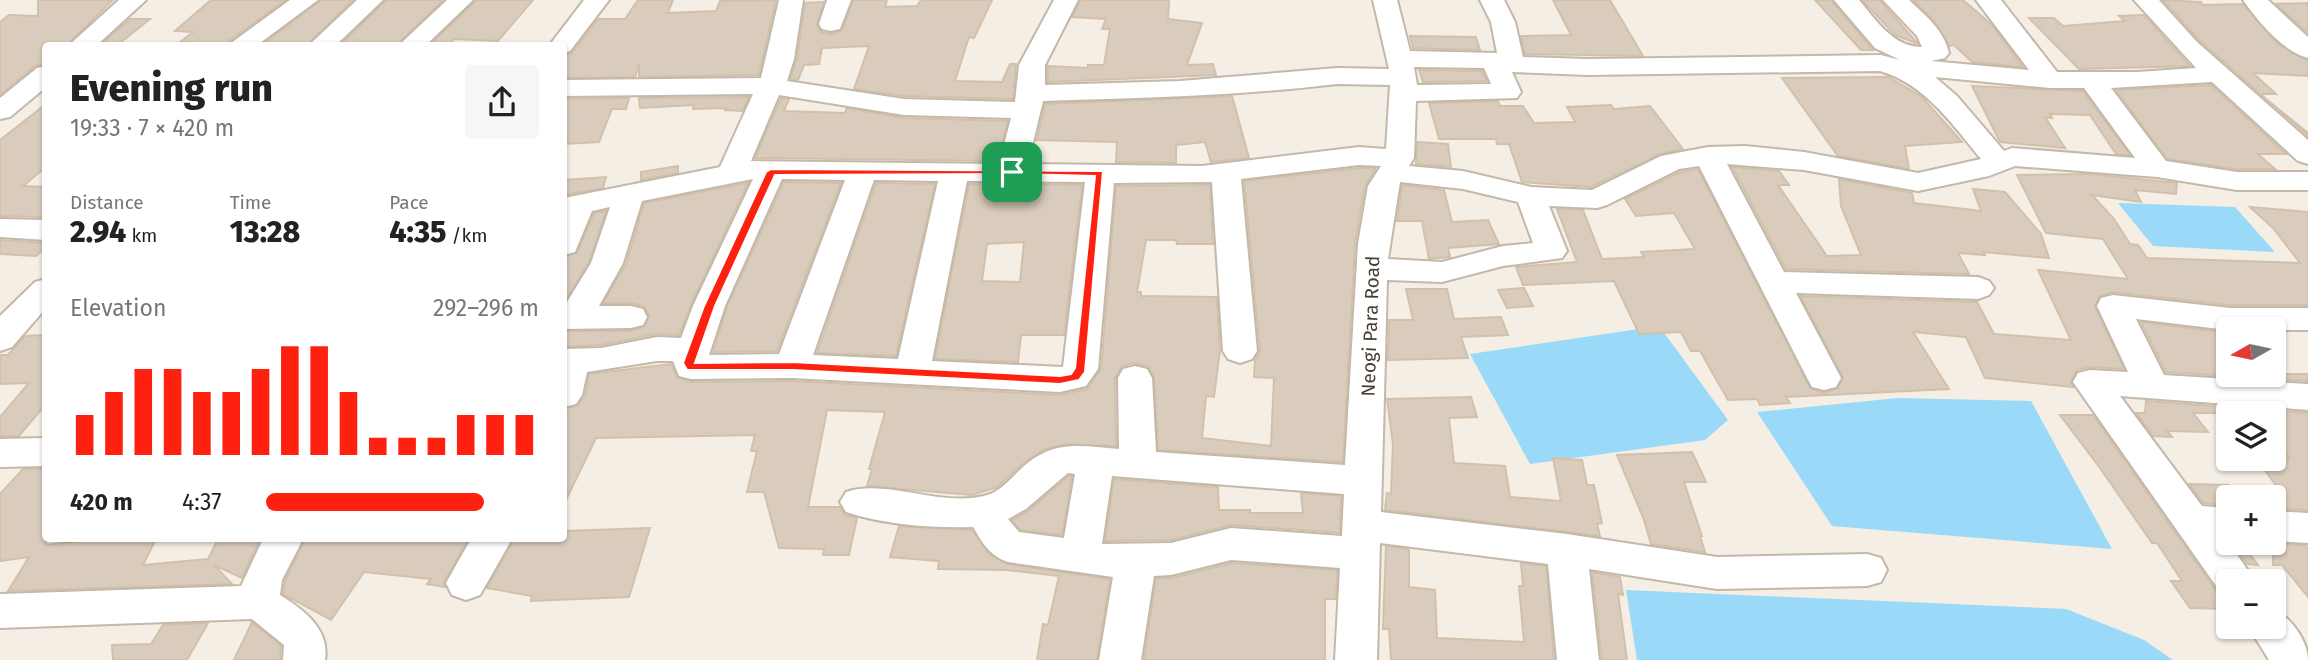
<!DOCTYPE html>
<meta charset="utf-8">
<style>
body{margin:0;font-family:"Fira Sans",sans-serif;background:#f6f6f6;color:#222;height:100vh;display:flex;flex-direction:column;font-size:26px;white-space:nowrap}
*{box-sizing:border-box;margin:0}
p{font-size:23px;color:#767676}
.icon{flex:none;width:38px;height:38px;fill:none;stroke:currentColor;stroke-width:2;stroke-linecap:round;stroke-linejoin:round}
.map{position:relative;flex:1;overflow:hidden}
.drawer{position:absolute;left:42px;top:42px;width:525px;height:500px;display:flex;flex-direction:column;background:#fff;border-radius:7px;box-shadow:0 2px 5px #0004}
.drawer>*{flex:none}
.needle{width:46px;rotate:261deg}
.buttons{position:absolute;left:2216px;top:317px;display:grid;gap:14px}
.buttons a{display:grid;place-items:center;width:70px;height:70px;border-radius:7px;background:#fff;box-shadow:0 2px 5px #0004;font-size:35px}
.pin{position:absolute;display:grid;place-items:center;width:60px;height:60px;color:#fff;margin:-30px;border-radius:14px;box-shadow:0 4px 10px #0006}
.round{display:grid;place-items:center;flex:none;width:74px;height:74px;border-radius:7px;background:#f6f6f6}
.overview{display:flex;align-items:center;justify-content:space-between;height:119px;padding:0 28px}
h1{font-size:38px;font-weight:800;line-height:52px}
.stats{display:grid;grid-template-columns:repeat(3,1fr);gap:10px;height:119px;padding:7px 28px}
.stats div{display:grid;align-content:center}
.stats b{font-size:30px;font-weight:800}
.stats small{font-size:19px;font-weight:400}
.stats p{font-size:19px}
.chart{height:196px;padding:14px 28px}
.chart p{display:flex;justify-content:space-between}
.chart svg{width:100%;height:126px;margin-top:7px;stroke:#ff2110;stroke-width:6}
ul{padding:0 28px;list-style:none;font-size:23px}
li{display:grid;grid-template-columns:112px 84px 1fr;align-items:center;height:52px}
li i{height:18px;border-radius:9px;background:#ff2110}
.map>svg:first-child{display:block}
</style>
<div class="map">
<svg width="2308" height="660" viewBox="0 0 2308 660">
<rect width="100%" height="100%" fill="#f4eee4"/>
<g fill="#9ad9f7">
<path d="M2118,203L2235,207L2275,252L2153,246Z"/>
<path d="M1659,326L1728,420L1705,440L1530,464L1470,354Z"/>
<path d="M1898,398L2031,401L2112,549L1832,526L1757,412Z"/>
<path d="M1626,590L2066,609L2144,640L2173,660H1637Z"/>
</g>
<g fill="#daccbc" stroke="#d2c0ab" stroke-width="2" fill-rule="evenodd">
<path d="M38,0H113L66,46H46V63L35,66L0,95V22L9,15L38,16Z"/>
<path d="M211,0H286L225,44L180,42L193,32L175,31Z"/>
<path d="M321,0H353L306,46L263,44Z"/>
<path d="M386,0H443L396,46H339Z"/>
<path d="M476,0H533L498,41L454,39L449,46H429Z"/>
<path d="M638,0H673L668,13L716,11L720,1L776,0L759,75L639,77V64L635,77L564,78V55L572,53L598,19H625Z"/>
<path d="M853,0H887L885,7L917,6L921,0H992L974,38L969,37L955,81L1002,82L1010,64H1016L1013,99L904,96L854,89L869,46L822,48L819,64L804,65L798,80L790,79L797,59L805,3L824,2L817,25L821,32L832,34L842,30Z"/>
<path d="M1081,0H1169L1168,19L1202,23L1187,65L1213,64L1216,75L1048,82V66L1088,68V65H1104L1110,29H1102L1106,19L1072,17Z"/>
<path d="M1553,0H1610L1643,56L1525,54L1521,36L1571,35Z"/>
<path d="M1815,0H1831L1873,50H1861Z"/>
<path d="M1862,0H1880L1918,44L1895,35Z"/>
<path d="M1913,0H1963L1992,25L2023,67L1972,62L1954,45L1949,46L1935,22Z"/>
<path d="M2163,0L2201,2L2203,5L2243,4L2278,44L2308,60V76L2253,73L2276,94H2260L2308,133V136L2199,40Z"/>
<path d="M2308,3V33L2276,4Z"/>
<path d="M2144,15L2190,66L2079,69L2029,18H2054L2063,26L2125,21L2119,16Z"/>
<path d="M130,19H150L120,43H103Z"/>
<path d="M1410,36L1476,37L1480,50L1413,48Z"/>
<path d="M1419,70L1482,71L1487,81L1423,82Z"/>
<path d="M1889,77L1922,97L1962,142L1905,146L1909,169L1838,156L1782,78Z"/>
<path d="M2211,85L2286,154H2258L2275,169H2237L2167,159L2116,90Z"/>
<path d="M1972,86L2083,91L2130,155L2116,154L2090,115L2050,114L2052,118L2045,117L2065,148L2000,142Z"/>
<path d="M1232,96L1249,158L1211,162L1205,142L1176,145V163L1116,162L1117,142L1037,140L1045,104Z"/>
<path d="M749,97L743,111L725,110L726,108L693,109L694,105L640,108L639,98Z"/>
<path d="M781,98L789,99L784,111L845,113L847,108L904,118L1008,121L997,161L755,158Z"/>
<path d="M564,99L629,98L626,109H612L599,142L564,144Z"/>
<path d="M1498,101L1500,106H1523L1534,123L1575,122L1567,107L1611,105L1614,109L1650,106L1683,149L1660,154L1591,187L1522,182L1509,144H1497L1496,139H1439L1429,103Z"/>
<path d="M46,104V167L23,186L46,187V217L0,216V140Z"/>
<path d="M1417,142L1448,144L1451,167L1416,164Z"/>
<path d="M678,166V173L641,180V172Z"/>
<path d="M1732,167L1779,171L1789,185H1778L1827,256L1861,255L1841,206L1839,179L1912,193L1914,203L1981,211L1973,189L2005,192L2041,234L2049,258L1983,252L1985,255L1958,253L1969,274L1786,269Z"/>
<path d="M1359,168H1376L1365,186L1355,244L1343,462L1158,450L1154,377L1148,366L1134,363L1122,366L1115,378L1116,446L1068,444L1045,449L1021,465L997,487L972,495L867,486L872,469H869L885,412L827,410L808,507H840L845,515L857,518L849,555H823L824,549L779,548L764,492H747L757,451H751L755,435L596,438L564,504V409L578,405L585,396L589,374L671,364L677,377L691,382L792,381L1060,395L1087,389L1101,369L1116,186L1210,185L1213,244H1177L1176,240H1146L1137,292H1141V296L1217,297L1220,350L1214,397L1206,396L1202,438L1271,446L1274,378L1254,377L1255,360L1260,351L1244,181Z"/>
<path d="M1698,169L1810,388L1823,393L1838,388L1843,377L1800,296L1977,302L1994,334L2071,340L2038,270L2128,279L2103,239L2046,233L2017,175L2089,174L2177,183L2176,194L2135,190L2141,202L2092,195L2114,219L2130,244L2138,245L2147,258L2300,263L2274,229L2250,207L2308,212V305H2230L2112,292L2099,297L2095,307L2124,369L2090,367L2077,370L2071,381L2073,387L1985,378L1966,337L1913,332L1949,389L1786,397L1790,403L1760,405L1757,399L1728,400L1700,351H1691L1681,332L1639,334L1614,281L1523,285L1516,267L1577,262L1557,209L1583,210L1602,259L1644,257L1641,252L1695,249L1674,213L1636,216L1625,199L1680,172Z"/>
<path d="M606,177L603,188L564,195V180Z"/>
<path d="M784,182L841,183L777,351L713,352L727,307Z"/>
<path d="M748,183L691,305L679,335L656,334L601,345L564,347V331H631L645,326L649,316L644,306L631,303H603L626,264L644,203Z"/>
<path d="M876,183L935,184L896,356L817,353Z"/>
<path d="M969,184L1082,185L1064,335H1021L1018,362L935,359ZM1024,242L1020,282L982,281L987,244Z"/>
<path d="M1402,185L1444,190L1452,222L1488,220L1499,244L1448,248L1450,257L1429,259L1422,221H1397Z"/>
<path d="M606,211L589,262L564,303V257L577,253L594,213Z"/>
<path d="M0,240L46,243V247L36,256L0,254Z"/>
<path d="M1524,288L1533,306L1507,308L1498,290Z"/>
<path d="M1406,289H1447L1454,319L1501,317L1508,335L1461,337L1468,358L1388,360L1389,320H1413Z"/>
<path d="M2141,322L2228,333V374H2308V381L2166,372Z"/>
<path d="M46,335V404L19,436H0V417L29,383L0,384V355H8L25,336Z"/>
<path d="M1471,397L1477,417L1449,418L1454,463L1505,466L1510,497L1561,501L1553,458L1582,460L1587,485H1594L1602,523L1597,524L1600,536L1385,510L1387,493L1391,494L1393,444L1387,399Z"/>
<path d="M2146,401L2308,413V510L2273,508L2275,484L2256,458H2289L2273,439V413H2193L2208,432L2167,431L2172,437L2153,436L2136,413H2145Z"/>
<path d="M2060,415H2093L2219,595L2228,597V609L2190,608L2171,581H2182L2157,543H2152L2100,468Z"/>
<path d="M1692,452L1706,482H1684L1702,536H1700L1705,552L1651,544L1644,520L1617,455Z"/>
<path d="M23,469H46V545L73,542L75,539H156L143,565L208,559L218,539H260L242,578L214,565L232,584L8,591L29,557L0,561V494Z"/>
<path d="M1069,476H1072L1062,535L1020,530L1012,520L1028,511Z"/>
<path d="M1114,479L1218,487L1219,510H1250V513H1303L1301,493L1341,496L1340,533L1231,525L1171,540L1105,541Z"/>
<path d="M2189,484L2228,485V505L2203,503Z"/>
<path d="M899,526L972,530L989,554L1007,564L1110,579L1097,660H1037L1043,624L1048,625L1059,576L1007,570L938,569L939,561L890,557Z"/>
<path d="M650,528L629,597L531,601L532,596L487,588L514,539H564V531Z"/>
<path d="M305,539L417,541L468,539L444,582L445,587L427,584L431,579L364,572L331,620L283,594L285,581Z"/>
<path d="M2232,542H2241L2258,565L2247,564Z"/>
<path d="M2273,544L2305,545L2308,549V597L2282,565H2273Z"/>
<path d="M1386,546L1409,549V587L1435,590L1437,638L1524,642L1519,586H1523L1521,563L1546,566L1554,660H1391L1389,629H1383Z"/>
<path d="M1231,563L1337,570L1336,599H1325V660H1144L1156,578H1172Z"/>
<path d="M1592,572L1620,577L1623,595L1618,594L1627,660H1602Z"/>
<path d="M252,622L281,646L280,660H234Z"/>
<path d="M208,623L187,660H113L112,645L151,644L163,625Z"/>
</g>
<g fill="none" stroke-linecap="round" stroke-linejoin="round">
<defs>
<g id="minor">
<path d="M119,0H146L96,46H68Z"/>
<path d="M290,0H318L256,46H227Z"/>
<path d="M357,0H383L335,46H308Z"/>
<path d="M447,0H473L425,46H398Z"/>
<path d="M584,0H609L570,51L564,53V46H549Z"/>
<path d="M779,0H803L794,59L787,81L904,99L1015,102L1019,65L1054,0H1078L1045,65V85L1180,81L1337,68L1389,69L1373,0H1397L1410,51L1497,53L1491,22L1480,0H1504L1515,22L1523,57L1588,59L1881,55L1900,60L1875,48L1834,0H1859C1876,20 1893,47 1922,47L1917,36L1883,0H1909C1925,15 1944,30 1949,53L1945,58L1931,61L2029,70L1976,0H2001L2057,72H2137L2196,68L2134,0H2159L2197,42L2308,140V164L2298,161L2212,82L2111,88L2166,161L2237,172H2308V190H2237L2157,177L2015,166L1989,176L1918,191L1804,170L1727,164L1784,272L1978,277L1989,281L1994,288L1989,295L1978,299L1796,293L1841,378L1836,387L1824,390L1812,387L1807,378L1699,166L1679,169L1607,205L1597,208L1549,206L1567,251L1562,258L1503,266L1442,282L1387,280L1381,512L1567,534L1717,557L1867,554L1881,558L1887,570L1881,582L1867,586L1717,589L1589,569L1599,660H1557L1548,564L1380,543L1377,660H1335L1340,568L1231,560L1171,575L1154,576L1141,660H1099L1113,577L1008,562C989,555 983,544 973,527C932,528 885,525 846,512L840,502L846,492C888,478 945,510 990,494C1002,490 1013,476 1023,467C1054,439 1081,446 1119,449L1118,378L1123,369L1135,366L1147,369L1152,378L1156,452L1345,465L1358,244L1368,186L1381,166L1359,165L1241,179L1257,351L1252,359L1240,363L1228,359L1223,351L1212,182L1114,183L1098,369L1086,386L1060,392L792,378L691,379L679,376L673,361H657L587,372L582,395L576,404L564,407V349L601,348L657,337L681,338L693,306L753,179L642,201L623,263L599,306H631L643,309L647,317L643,325L631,328L564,329V307L591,263L610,207L592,211L575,252L564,255V198L720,167L753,94L564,96V80L761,78ZM1414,67L1484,68L1491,84L1417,85ZM1880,71C1925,84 1952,124 1981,159L1918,173L1804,152L1745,146L1708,147L1661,156L1592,190L1531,187L1463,171L1409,166L1414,158L1416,101L1517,98L1521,92L1512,72L1588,75ZM1935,77L2050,88H2084L2135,158L2012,148L2004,151L1957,96ZM1337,84L1390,85L1386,149L1359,147L1202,166L1028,164L1043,101C1141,98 1239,96 1337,84ZM779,95L904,115L1011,118L999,164L751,161ZM782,179L845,180L779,354L709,355L725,306ZM874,180L938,181L898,359L813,355ZM967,181L1085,182L1063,367L932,361ZM1400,182L1463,189L1518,202L1533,243L1503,246L1442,262L1388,259ZM1068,473L1075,474L1064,538L1019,532L1008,519L1026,509ZM1112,476L1344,494L1342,536L1231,528L1171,543L1102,544Z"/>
<path d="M827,0H851L840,29L831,31L822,29L819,24Z"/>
<path d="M2243,0H2268L2308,37V58C2283,52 2257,20 2243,0Z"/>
<path d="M46,66V87L10,117L0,119V98L37,68Z"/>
<path d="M0,219L46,220V240L0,237Z"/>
<path d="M46,279V308L12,347L0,351V316L35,282Z"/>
<path d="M2113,295L2230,308H2308V330H2228L2136,319L2164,375L2308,384V410L2120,396L2202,506L2228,508L2226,538L2255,581H2228V595L2221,593L2073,382L2078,373L2090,370L2128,372L2097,306L2101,298Z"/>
<path d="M46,438V466L0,467V439Z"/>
<path d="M2273,511L2308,513V543L2273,541Z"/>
<path d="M263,539H303L282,580L280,595C304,610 330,629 325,660H283L284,645L252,619L0,628V594L241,586Z"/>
<path d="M471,539H512L480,595L466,600L452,595L446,583Z"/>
<path d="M2273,610C2291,616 2308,642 2308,660H2269L2248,626H2273Z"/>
</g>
</defs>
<use href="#minor" stroke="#c3b8a9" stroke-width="4"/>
<use href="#minor" fill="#fff" fill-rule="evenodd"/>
</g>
<path fill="#ff2110" stroke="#fff" stroke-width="2" fill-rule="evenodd" d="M771,169L1103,171L1085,372L1079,380L1060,384L792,370H687L683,363L704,306L766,172ZM1012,174L1095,176L1075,368L1071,374L1060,376L792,362L695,363L715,306L775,175Z"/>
<g text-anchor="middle" stroke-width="5" stroke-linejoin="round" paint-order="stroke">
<g font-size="19" fill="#473e33" stroke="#fff">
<text transform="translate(1370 326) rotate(-88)" y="7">Neogi Para Road</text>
</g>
</g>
</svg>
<div class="buttons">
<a><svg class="needle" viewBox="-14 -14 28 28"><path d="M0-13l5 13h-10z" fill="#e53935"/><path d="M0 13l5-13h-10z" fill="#767676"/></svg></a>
<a><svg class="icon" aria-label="layers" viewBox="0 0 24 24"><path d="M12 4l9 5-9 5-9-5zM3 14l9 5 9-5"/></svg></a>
<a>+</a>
<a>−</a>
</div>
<div class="pin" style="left:1012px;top:172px;background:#1e9e55"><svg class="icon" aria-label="arrive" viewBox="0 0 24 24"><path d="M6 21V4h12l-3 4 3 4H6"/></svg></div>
<section class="drawer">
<div class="overview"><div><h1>Evening run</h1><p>19:33 · 7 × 420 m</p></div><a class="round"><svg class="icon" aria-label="share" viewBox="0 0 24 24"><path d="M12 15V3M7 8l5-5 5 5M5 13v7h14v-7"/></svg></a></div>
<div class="stats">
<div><p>Distance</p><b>2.94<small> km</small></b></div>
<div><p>Time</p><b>13:28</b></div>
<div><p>Pace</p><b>4:35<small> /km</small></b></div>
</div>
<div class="chart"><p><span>Elevation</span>292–296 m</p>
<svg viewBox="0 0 160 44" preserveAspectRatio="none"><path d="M5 44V30M15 44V22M25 44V14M35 44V14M45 44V22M55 44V22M65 44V14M75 44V6M85 44V6M95 44V22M105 44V38M115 44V38M125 44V38M135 44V30M145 44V30M155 44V30"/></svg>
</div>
<ul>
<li><b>420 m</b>4:37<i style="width:80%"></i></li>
</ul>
</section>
</div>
